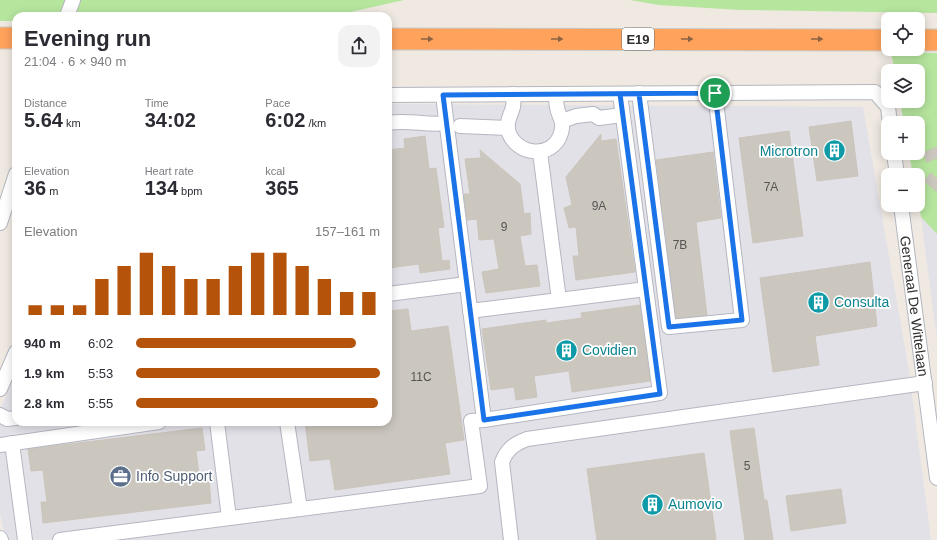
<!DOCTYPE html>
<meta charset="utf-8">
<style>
body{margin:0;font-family:Helvetica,sans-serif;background:#f2f2f3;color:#2b2b33;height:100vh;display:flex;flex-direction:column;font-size:15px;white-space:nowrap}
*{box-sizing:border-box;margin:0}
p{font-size:13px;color:#7c7c81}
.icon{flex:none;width:22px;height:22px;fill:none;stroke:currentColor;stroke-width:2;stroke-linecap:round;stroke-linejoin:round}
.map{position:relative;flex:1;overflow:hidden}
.panel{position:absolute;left:12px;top:12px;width:380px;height:414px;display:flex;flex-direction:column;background:#fff;border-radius:12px;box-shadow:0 2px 10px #0003}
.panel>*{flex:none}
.buttons{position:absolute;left:881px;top:12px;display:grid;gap:8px}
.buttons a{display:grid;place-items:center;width:44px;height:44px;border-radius:8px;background:#fff;box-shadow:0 2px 10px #0003;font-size:20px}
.pin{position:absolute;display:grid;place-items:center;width:34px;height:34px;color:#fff;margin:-17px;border:2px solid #fff;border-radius:50%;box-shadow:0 1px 4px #0007}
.round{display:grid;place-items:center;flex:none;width:42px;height:42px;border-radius:12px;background:#f2f2f3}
.overview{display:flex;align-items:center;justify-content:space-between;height:68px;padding:0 12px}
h1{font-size:22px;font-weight:600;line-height:30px}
.stats{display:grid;grid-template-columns:repeat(3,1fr);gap:6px;height:68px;padding:4px 12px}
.stats div{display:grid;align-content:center}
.stats b{font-size:20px;font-weight:600}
.stats small{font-size:11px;font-weight:400}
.stats p{font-size:11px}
.chart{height:112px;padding:8px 12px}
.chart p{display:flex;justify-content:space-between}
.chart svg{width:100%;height:72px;margin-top:4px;stroke:#b45309;stroke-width:6}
ul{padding:0 12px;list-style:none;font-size:13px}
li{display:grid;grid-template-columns:64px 48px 1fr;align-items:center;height:30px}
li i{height:10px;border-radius:5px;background:#b45309}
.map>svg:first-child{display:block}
</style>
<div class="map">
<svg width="937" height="540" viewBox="0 0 937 540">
<rect width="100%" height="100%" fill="#efe9e1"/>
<g fill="#e3e1e8">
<path d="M388,104L863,107L909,371L931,540H6L0,514V409L16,373V422H388Z"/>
<path d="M921,217L937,234V338L934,318Z"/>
</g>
<g fill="#b6e59e">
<path d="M0,0H404L333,16H16V21H0Z"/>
<path d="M630,0H937V13L740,10L659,5Z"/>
<path d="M891,52L937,53V234L921,217L918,201V175H913L909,153H918V123H904L900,101H918V71H895Z"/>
</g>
<g fill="#cbc7bf" stroke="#cbc5ba">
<path d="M851,121L858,176L817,181L809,127Z"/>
<path d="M789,131L803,236L753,243L739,138Z"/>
<path d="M601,134V141L616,139L635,272L576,280L573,256H579L576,227L569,228L564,208L572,205L566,177Z"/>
<path d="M425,136L429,169L436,168L444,227L438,228L442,261L449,260L450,269L420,273L419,264L388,268V150L405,148L404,139Z"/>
<path d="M937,147V158L927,162L923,153Z"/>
<path d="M480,150L520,184L524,214L530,213L531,234L520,236L525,266L537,265L540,286L486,293L482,272L499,269L494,239L479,240L477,219L467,220L464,194H470L465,159L481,158Z"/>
<path d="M713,152L721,218L696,222L707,315L676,318L656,160Z"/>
<path d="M931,173L937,179V192L924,181Z"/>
<path d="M870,262L877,326L815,336L819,365L773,372L760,278Z"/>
<path d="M640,305L650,381L572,392L569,371L534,376L537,397L516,400L514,387L491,390L482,329L546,320V323L582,318L581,313Z"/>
<path d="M408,309L411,331L448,326L464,440L445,443L450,474L335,490L330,459L310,461L305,422H388V311Z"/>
<path d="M202,428L205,450L196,451L200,482L209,481L211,503L43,523L41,502H47L43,470L31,471L28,449Z"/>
<path d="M754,428L764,500H767L773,540H745L730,431Z"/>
<path d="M704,453L716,540H597L587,469Z"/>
<path d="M841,489L846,523L791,531L786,496Z"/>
</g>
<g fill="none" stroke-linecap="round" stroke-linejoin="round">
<defs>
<g id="minor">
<path d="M67,16L73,0"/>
<path d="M639,93L669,327L742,320L715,93"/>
<path d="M513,94C513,98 514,103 513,107C511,115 506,121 508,130C515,156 553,160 561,133C565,120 558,117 557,107C556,103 556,98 556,94"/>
<path d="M388,95L875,92L888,107L890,123"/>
<path d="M562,121L576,116L593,114L599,118L622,115"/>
<path d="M388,123C408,119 427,126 446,123"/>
<path d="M460,126L508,128"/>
<path d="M894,153L897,175"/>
<path id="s1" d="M901,205L937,478"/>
<path d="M0,223L16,174"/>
<path d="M388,294L467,284"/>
<path d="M559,300L646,289L620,94"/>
<path d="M470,311L559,300L540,152"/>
<path d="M0,389L16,352"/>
<path d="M0,415L7,419L16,418"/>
<path d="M484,420L660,393L646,289"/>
<path d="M217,422L229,518"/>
<path d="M287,422L300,509"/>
<path d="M12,443L25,540"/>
<path d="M0,445L159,422"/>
<path d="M0,538L1,540"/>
<path d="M60,540L480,486L471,421L484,420L443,95"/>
<path d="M511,540L502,462C507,449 514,444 527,439L925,383"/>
</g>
<g id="highway">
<path d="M0,38H16"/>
<path d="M388,39L888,40"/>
<path d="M918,40H937"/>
</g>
</defs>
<use href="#minor" stroke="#b4b7c1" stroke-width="16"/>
<use href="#highway" stroke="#c9c9c9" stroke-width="23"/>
<use href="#minor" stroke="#fff" stroke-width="14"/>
<use href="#highway" stroke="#ffa35c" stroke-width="21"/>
</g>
<defs><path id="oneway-solid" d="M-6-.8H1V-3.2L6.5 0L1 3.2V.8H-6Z"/></defs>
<g fill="#8c6343">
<use href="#oneway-solid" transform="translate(427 39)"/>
<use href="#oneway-solid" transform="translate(557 39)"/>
<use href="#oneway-solid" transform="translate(687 39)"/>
<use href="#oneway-solid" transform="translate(817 39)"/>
</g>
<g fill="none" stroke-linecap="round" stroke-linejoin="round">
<defs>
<path id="route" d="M715,93L443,95L484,420L660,394L620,94H639L669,327L742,320L715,93"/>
</defs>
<use href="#route" stroke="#fff" stroke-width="8"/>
<use href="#route" stroke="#1a73e8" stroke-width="5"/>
</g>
<defs>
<symbol id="building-disc" viewBox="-11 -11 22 22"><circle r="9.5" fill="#0f9aa8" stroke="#fff"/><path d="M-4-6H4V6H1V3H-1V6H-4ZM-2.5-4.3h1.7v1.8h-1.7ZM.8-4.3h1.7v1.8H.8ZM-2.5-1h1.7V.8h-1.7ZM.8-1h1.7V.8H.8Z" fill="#fff"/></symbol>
<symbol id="office-disc" viewBox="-11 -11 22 22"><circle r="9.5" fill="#5c6f8a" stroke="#fff"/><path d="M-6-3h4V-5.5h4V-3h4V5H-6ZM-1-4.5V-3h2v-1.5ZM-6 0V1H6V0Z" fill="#fff"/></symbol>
</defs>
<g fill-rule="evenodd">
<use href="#building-disc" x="822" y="138" width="25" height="25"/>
<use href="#building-disc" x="806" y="290" width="25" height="25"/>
<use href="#building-disc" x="554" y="338" width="25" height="25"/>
<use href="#office-disc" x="108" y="464" width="25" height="25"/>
<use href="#building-disc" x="640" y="492" width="25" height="25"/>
</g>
<g text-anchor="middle" stroke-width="3.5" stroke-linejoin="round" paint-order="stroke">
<g font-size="12" fill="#555452">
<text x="771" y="191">7A</text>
<text x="599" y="210">9A</text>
<text x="504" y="231">9</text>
<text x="680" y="249">7B</text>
<text x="421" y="381">11C</text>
<text x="747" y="470">5</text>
</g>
<rect fill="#fff" stroke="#6d6d6d" stroke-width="1" x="622" y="28" width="32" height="22" rx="3"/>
<g font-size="13" font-weight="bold" fill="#2e2e2e">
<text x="638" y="44">E19</text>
</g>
<g font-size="14" fill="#0d838f" stroke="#fff" text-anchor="start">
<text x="818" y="156" text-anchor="end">Microtron</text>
<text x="834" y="307">Consulta</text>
<text x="582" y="355">Covidien</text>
<text x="668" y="509">Aumovio</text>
</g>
<g font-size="14" fill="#2e2e2e" stroke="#fff">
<text dy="5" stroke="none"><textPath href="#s1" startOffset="102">Generaal De Wittelaan</textPath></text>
</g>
<g font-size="14" fill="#4e5e75" stroke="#fff" text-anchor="start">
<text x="136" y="481">Info Support</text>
</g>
</g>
</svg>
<div class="buttons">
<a><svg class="icon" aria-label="locate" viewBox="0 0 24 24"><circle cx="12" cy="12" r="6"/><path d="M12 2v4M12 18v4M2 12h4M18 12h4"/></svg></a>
<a><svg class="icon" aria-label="layers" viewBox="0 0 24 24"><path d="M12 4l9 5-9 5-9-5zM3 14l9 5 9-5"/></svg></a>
<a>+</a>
<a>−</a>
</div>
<div class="pin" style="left:715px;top:93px;background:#1e9e55"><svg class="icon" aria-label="arrive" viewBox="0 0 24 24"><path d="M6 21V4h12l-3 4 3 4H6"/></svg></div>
<section class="panel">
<div class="overview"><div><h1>Evening run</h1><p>21:04 · 6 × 940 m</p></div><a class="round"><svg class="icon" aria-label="share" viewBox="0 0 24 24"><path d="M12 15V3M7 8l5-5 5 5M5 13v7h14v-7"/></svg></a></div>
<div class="stats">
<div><p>Distance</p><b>5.64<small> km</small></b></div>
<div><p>Time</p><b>34:02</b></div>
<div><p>Pace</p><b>6:02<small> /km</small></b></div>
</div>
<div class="stats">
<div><p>Elevation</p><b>36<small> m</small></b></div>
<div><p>Heart rate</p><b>134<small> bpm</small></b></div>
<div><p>kcal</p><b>365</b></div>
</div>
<div class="chart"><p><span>Elevation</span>157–161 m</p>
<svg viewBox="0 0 160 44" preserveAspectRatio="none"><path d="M5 44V38M15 44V38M25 44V38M35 44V22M45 44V14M55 44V6M65 44V14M75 44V22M85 44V22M95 44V14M105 44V6M115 44V6M125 44V14M135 44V22M145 44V30M155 44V30"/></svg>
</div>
<ul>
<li><b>940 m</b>6:02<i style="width:90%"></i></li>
<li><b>1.9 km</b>5:53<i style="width:100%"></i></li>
<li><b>2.8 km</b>5:55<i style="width:99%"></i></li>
</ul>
</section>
</div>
